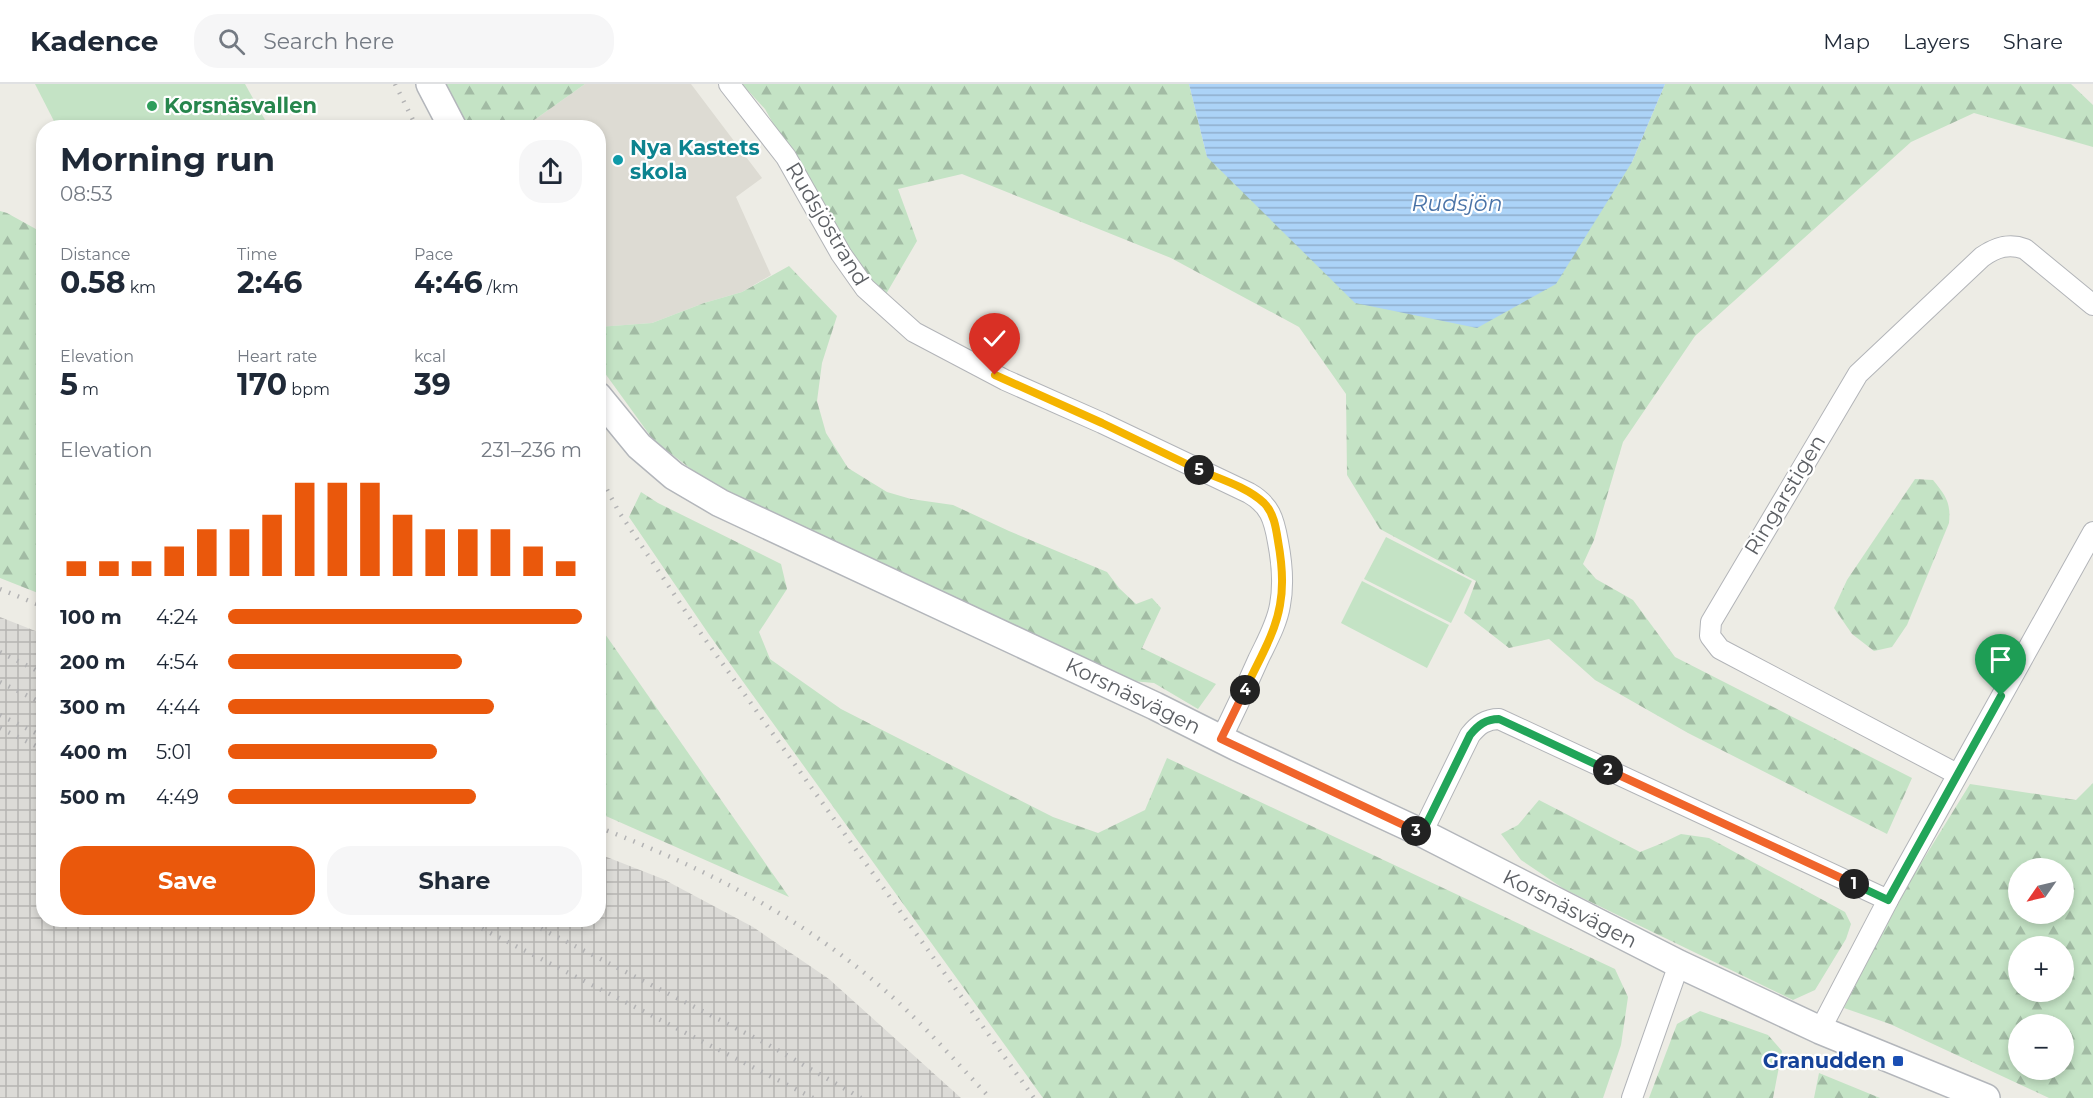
<!DOCTYPE html>
<meta charset="utf-8">
<style>
body{margin:0;font-family:Montserrat,sans-serif;background:#f6f6f7;color:#1f2937;height:100vh;display:flex;flex-direction:column;font-size:22px;white-space:nowrap}
*{box-sizing:border-box;margin:0}
p{font-size:20px;color:#747a83}
.icon{flex:none;width:33px;height:33px;fill:none;stroke:currentColor;stroke-width:2;stroke-linecap:round;stroke-linejoin:round}
.map{position:relative;flex:1;overflow:hidden}
.side{position:absolute;left:36px;top:36px;width:570px;height:807px;display:flex;flex-direction:column;background:#fff;border-radius:24px;box-shadow:0 3px 9px #0003}
.side>*{flex:none}
.needle{width:39px;rotate:236deg}
.tools{position:absolute;left:2008px;top:774px;display:grid;gap:12px}
.tools a{display:grid;place-items:center;width:66px;height:66px;border-radius:50%;background:#fff;box-shadow:0 3px 9px #0003;font-size:30px}
.pin{position:absolute;display:grid;place-items:center;width:51px;height:51px;color:#fff;margin:-62px -26px;border-radius:50% 50% 50% 0;rotate:-45deg;box-shadow:0 0 6px #0007}
.pin .icon{rotate:45deg}
.km{position:absolute;width:30px;height:30px;margin:-15px;border-radius:50%;background:#222;color:#fff;font-size:16px;line-height:30px;text-align:center}
.round{display:grid;place-items:center;flex:none;width:63px;height:63px;border-radius:24px;background:#f6f6f7}
.summary{display:flex;align-items:center;justify-content:space-between;height:102px;padding:0 24px}
h1{font-size:33px;font-weight:700;line-height:45px}
.figures{display:grid;grid-template-columns:repeat(3,1fr);gap:9px;height:102px;padding:6px 24px}
.figures div{display:grid;align-content:center}
.figures b{font-size:30px;font-weight:700}
.figures small{font-size:16px;font-weight:400}
.figures p{font-size:16px}
.chart{height:168px;padding:12px 24px}
.chart p{display:flex;justify-content:space-between}
.chart svg{width:100%;height:108px;margin-top:6px;stroke:#ea580c;stroke-width:6}
.button{display:flex;gap:12px;margin-top:auto;padding:12px 24px}
.button a{flex:1;height:69px;border-radius:24px;background:#ea580c;color:#fff;font-size:24px;font-weight:700;line-height:69px;text-align:center}
.button a+a{background:#f6f6f7;color:#1f2937}
ul{padding:0 24px;list-style:none;font-size:20px}
li{display:grid;grid-template-columns:96px 72px 1fr;align-items:center;height:45px}
li i{height:15px;border-radius:8px;background:#ea580c}
header{display:flex;align-items:center;gap:36px;box-sizing:border-box;height:84px;padding:0 30px;background:#fff;border-bottom:2px solid #e0e1e3}
header strong{font-size:28px}
nav{display:flex;gap:33px;margin-inline-start:auto;font-size:21px}
.search{width:420px;height:54px;background:#f6f6f7;display:flex;align-items:center;gap:15px;box-sizing:border-box;padding:0 21px;border-radius:24px;color:#747a83;font-size:22px}
.map>svg:first-child{display:block}
</style>
<header>
<strong>Kadence</strong>
<div class="search"><svg class="icon" aria-label="search" viewBox="0 0 24 24"><circle cx="10" cy="10" r="6"/><path d="M15 15l6 6"/></svg>Search here</div>
<nav><a>Map</a><a>Layers</a><a>Share</a></nav>
</header>
<div class="map">
<svg width="2093" height="1014" viewBox="0 0 2093 1014">
<defs>
<pattern id="industrial-grid" width="8" height="8" patternUnits="userSpaceOnUse" patternTransform="scale(1.5)"><rect width="8" height="8" fill="#dcdbd7"/><path d="M0 4h8M4 0v8" fill="none" stroke="#b6b5b2"/></pattern>
<pattern id="forest-firs" width="22" height="20" patternUnits="userSpaceOnUse" patternTransform="scale(1.5)"><rect width="22" height="20" fill="#c4e3c5"/><path d="M5 1l3.5 6h-7zM16 11l3.5 6h-7z" fill="#a2bba4"/></pattern>
<pattern id="water-rules" width="6" height="5" patternUnits="userSpaceOnUse" patternTransform="scale(1.5)"><rect width="6" height="5" fill="#acd3f7"/><path d="M0 2.5h6" fill="none" stroke="#8faecc"/></pattern>
</defs>
<rect width="100%" height="100%" fill="#edece5"/>
<path fill="url(#industrial-grid)" d="M0,533L43,550L44,836H598L599,770L663,795L753,843L829,895L961,1014H0Z"/>
<path fill="#dddbd3" d="M585,0H691L762,94L736,113L771,191L742,208L704,219L652,239L599,243L598,44H523Z"/>
<g fill="url(#forest-firs)" fill-rule="evenodd">
<path d="M445,0H585L523,44L465,43Z"/>
<path d="M742,0H1189L1207,73L1632,78L1665,0H2071L2093,21V63L1974,29L1911,58L1695,252L1623,358L1594,456L1583,480L1596,495L1633,516L1675,573L1912,694L1887,750L1688,649L1595,596L1549,555L1509,564L1464,529L1476,497L1380,445L1347,391L1346,310L1299,243L1171,174L962,90L898,105L917,157L882,217L849,176L765,25Z"/>
<path d="M0,127L7,129L43,149V511L0,494Z"/>
<path d="M789,182L837,232L822,279L817,317L826,349L848,384L887,408L911,415L953,421L1009,447L1107,488L1119,504L1136,520L1152,514L1161,524L1142,564L1216,600L1198,625L1154,599L1132,597L1108,587L707,397L654,357L599,281L598,243L652,239L704,219L742,208Z"/>
<path d="M1915,395L1933,396C1946,412 1951,419 1949,439L1907,541L1892,563L1874,567L1852,550L1834,524L1847,496Z"/>
<path d="M641,408L658,419L781,480L787,505L759,548L770,575L841,625L1053,733L1098,749L1145,726L1167,674L1615,885L1628,913L1621,961L1603,1014H1043L708,549L629,433Z"/>
<path d="M598,540L789,813L599,729Z"/>
<path d="M2093,699V1014H2049L1890,940L1844,924L1897,818L1970,700L2076,716ZM2019,784H2064V830H2019ZM2019,862H2064V908H2019ZM2019,940H2064V986H2019Z"/>
<path d="M1539,716L1640,768L1660,760L1681,750L1709,754L1845,828L1851,840L1846,855L1815,906L1793,916L1564,805L1521,776L1501,750L1518,741Z"/>
<path d="M1700,927L1768,951L1782,967L1773,1014H1649L1677,940Z"/>
<path d="M1819,989L1880,1014H1814Z"/>
</g>
<g fill="#c4e3c5">
<path d="M35,0H245L269,43H57Z"/>
<path d="M1386,453L1472,497L1451,539L1364,495Z"/>
<path d="M1362,497L1449,541L1427,584L1341,539Z"/>
</g>
<path fill="url(#water-rules)" d="M1189,0H1665L1632,78L1556,200L1477,244L1355,219L1207,73Z"/>
<g fill="none" stroke-linecap="round" stroke-linejoin="round">
<defs>
<g id="street">
<path d="M729,0L786,73L841,170L865,204L914,248L1005,296L1102,339L1249,409C1270,421 1274,435 1278,458C1282,479 1284,500 1280,521C1277,540 1266,559 1258,576C1246,603 1234,629 1221,655"/>
<path d="M1957,690L1720,565L1710,552L1711,538L1858,290L1982,173C1996,163 2009,159 2025,165L2093,221"/>
<path d="M1422,749L1470,651C1478,641 1486,635 1499,635L1888,816"/>
<path d="M1820,946L1888,816L2093,448"/>
<path d="M1632,1014L1679,880"/>
</g>
<g id="secondary">
<path d="M430,0L453,44"/>
<path d="M598,312L639,362L674,392L720,419L1155,622L1237,663L1422,749L1679,880L1820,946L1986,1014"/>
</g>
</defs>
<use href="#street" stroke="#b2b4b8" stroke-width="22"/>
<use href="#secondary" stroke="#b3b6bb" stroke-width="30"/>
<use href="#street" stroke="#fff" stroke-width="20"/>
<use href="#secondary" stroke="#fff" stroke-width="27"/>
<g stroke="#b3b3b4" stroke-width="4.5" stroke-dasharray="1.5 8" stroke-linecap="butt">
<path d="M395,0L417,44"/>
<path d="M598,389L619,428L692,537L1034,1014"/>
<path d="M0,505L44,523"/>
<path d="M0,568L44,590"/>
<path d="M0,598L44,620"/>
<path d="M0,631L44,653"/>
<path d="M0,644L44,666"/>
<path d="M598,743C711,787 809,836 899,919C931,949 960,982 990,1014"/>
<path d="M465,836L813,1014"/>
<path d="M524,836L767,960L861,1014"/>
</g>
</g>
<g fill="none" stroke-linecap="round" stroke-linejoin="round">
<defs>
<path id="split-1" d="M1854,800L1888,816L2001,612"/>
<path id="split-2" d="M1608,686L1854,800"/>
<path id="split-3" d="M1416,747L1422,749L1470,651C1478,641 1486,635 1499,635L1608,686"/>
<path id="split-4" d="M1245,606L1221,655L1416,747"/>
<path id="split-5" d="M1199,386C1220,395 1247,403 1264,419C1274,429 1276,444 1278,457C1282,479 1284,500 1280,521C1275,551 1257,579 1245,606"/>
<path id="split-6" d="M995,291L1102,339L1199,386"/>
</defs>
<use href="#split-1" stroke="#fff" stroke-width="12"/>
<use href="#split-2" stroke="#fff" stroke-width="12"/>
<use href="#split-3" stroke="#fff" stroke-width="12"/>
<use href="#split-4" stroke="#fff" stroke-width="12"/>
<use href="#split-5" stroke="#fff" stroke-width="12"/>
<use href="#split-6" stroke="#fff" stroke-width="12"/>
<use href="#split-1" stroke="#22a559" stroke-width="8"/>
<use href="#split-2" stroke="#f0652b" stroke-width="8"/>
<use href="#split-3" stroke="#22a559" stroke-width="8"/>
<use href="#split-4" stroke="#f0652b" stroke-width="8"/>
<use href="#split-5" stroke="#f5b400" stroke-width="8"/>
<use href="#split-6" stroke="#f5b400" stroke-width="8"/>
</g>
<circle fill="#2e9e5b" stroke="#fff" stroke-width="2" cx="152" cy="22" r="6"/>
<circle fill="#0f9aa8" stroke="#fff" stroke-width="2" cx="618" cy="76" r="6"/>
<rect fill="#1a4fb4" stroke="#fff" stroke-width="2" x="1892" y="971" width="12" height="12" rx="3"/>
<g text-anchor="middle" stroke-width="4.5" stroke-linejoin="round" paint-order="stroke">
<g font-size="21" font-weight="bold" fill="#27864d" stroke="#fff" text-anchor="start">
<text x="164" y="29">Korsnäsvallen</text>
</g>
<g font-size="21" font-weight="bold" fill="#0d838f" stroke="#fff" text-anchor="start">
<text x="630" y="71">Nya Kastets<tspan x="630" dy="24">skola</tspan></text>
</g>
<g font-size="21" fill="#5c5f64" stroke="#fff">
<text transform="translate(827 140) rotate(59)" y="7">Rudsjöstrand</text>
<text transform="translate(1785 411) rotate(-59)" y="7">Ringarstigen</text>
<text transform="translate(1133 612) rotate(26)" y="7">Korsnäsvägen</text>
<text transform="translate(1570 825) rotate(27)" y="7">Korsnäsvägen</text>
</g>
<g font-size="21" font-weight="bold" fill="#164399" stroke="#fff" text-anchor="end">
<text x="1886" y="984">Granudden</text>
</g>
<g font-size="22" font-style="italic" fill="#4a73a7" stroke="#fff">
<text x="1457" y="127">Rudsjön</text>
</g>
</g>
</svg>
<div class="tools">
<a><svg class="needle" viewBox="-14 -14 28 28"><path d="M0-13l5 13h-10z" fill="#e53935"/><path d="M0 13l5-13h-10z" fill="#747a83"/></svg></a>
<a>+</a>
<a>−</a>
</div>
<div class="pin" style="left:2001px;top:612px;background:#1e9e55"><svg class="icon" aria-label="arrive" viewBox="0 0 24 24"><path d="M6 21V4h12l-3 4 3 4H6"/></svg></div>
<div class="pin" style="left:995px;top:291px;background:#d93025"><svg class="icon" aria-label="check" viewBox="0 0 24 24"><path d="M5 12l5 5 9-10"/></svg></div>
<b class="km" style="left:1854px;top:800px">1</b>
<b class="km" style="left:1608px;top:686px">2</b>
<b class="km" style="left:1416px;top:747px">3</b>
<b class="km" style="left:1245px;top:606px">4</b>
<b class="km" style="left:1199px;top:386px">5</b>
<section class="side">
<div class="summary"><div><h1>Morning run</h1><p>08:53</p></div><a class="round"><svg class="icon" aria-label="share" viewBox="0 0 24 24"><path d="M12 15V3M7 8l5-5 5 5M5 13v7h14v-7"/></svg></a></div>
<div class="figures">
<div><p>Distance</p><b>0.58<small> km</small></b></div>
<div><p>Time</p><b>2:46</b></div>
<div><p>Pace</p><b>4:46<small> /km</small></b></div>
</div>
<div class="figures">
<div><p>Elevation</p><b>5<small> m</small></b></div>
<div><p>Heart rate</p><b>170<small> bpm</small></b></div>
<div><p>kcal</p><b>39</b></div>
</div>
<div class="chart"><p><span>Elevation</span>231–236 m</p>
<svg viewBox="0 0 160 44" preserveAspectRatio="none"><path d="M5 44V38M15 44V38M25 44V38M35 44V32M45 44V25M55 44V25M65 44V19M75 44V6M85 44V6M95 44V6M105 44V19M115 44V25M125 44V25M135 44V25M145 44V32M155 44V38"/></svg>
</div>
<ul>
<li><b>100 m</b>4:24<i style="width:100%"></i></li>
<li><b>200 m</b>4:54<i style="width:66%"></i></li>
<li><b>300 m</b>4:44<i style="width:75%"></i></li>
<li><b>400 m</b>5:01<i style="width:59%"></i></li>
<li><b>500 m</b>4:49<i style="width:70%"></i></li>
</ul>
<div class="button"><a>Save</a><a>Share</a></div>
</section>
</div>
